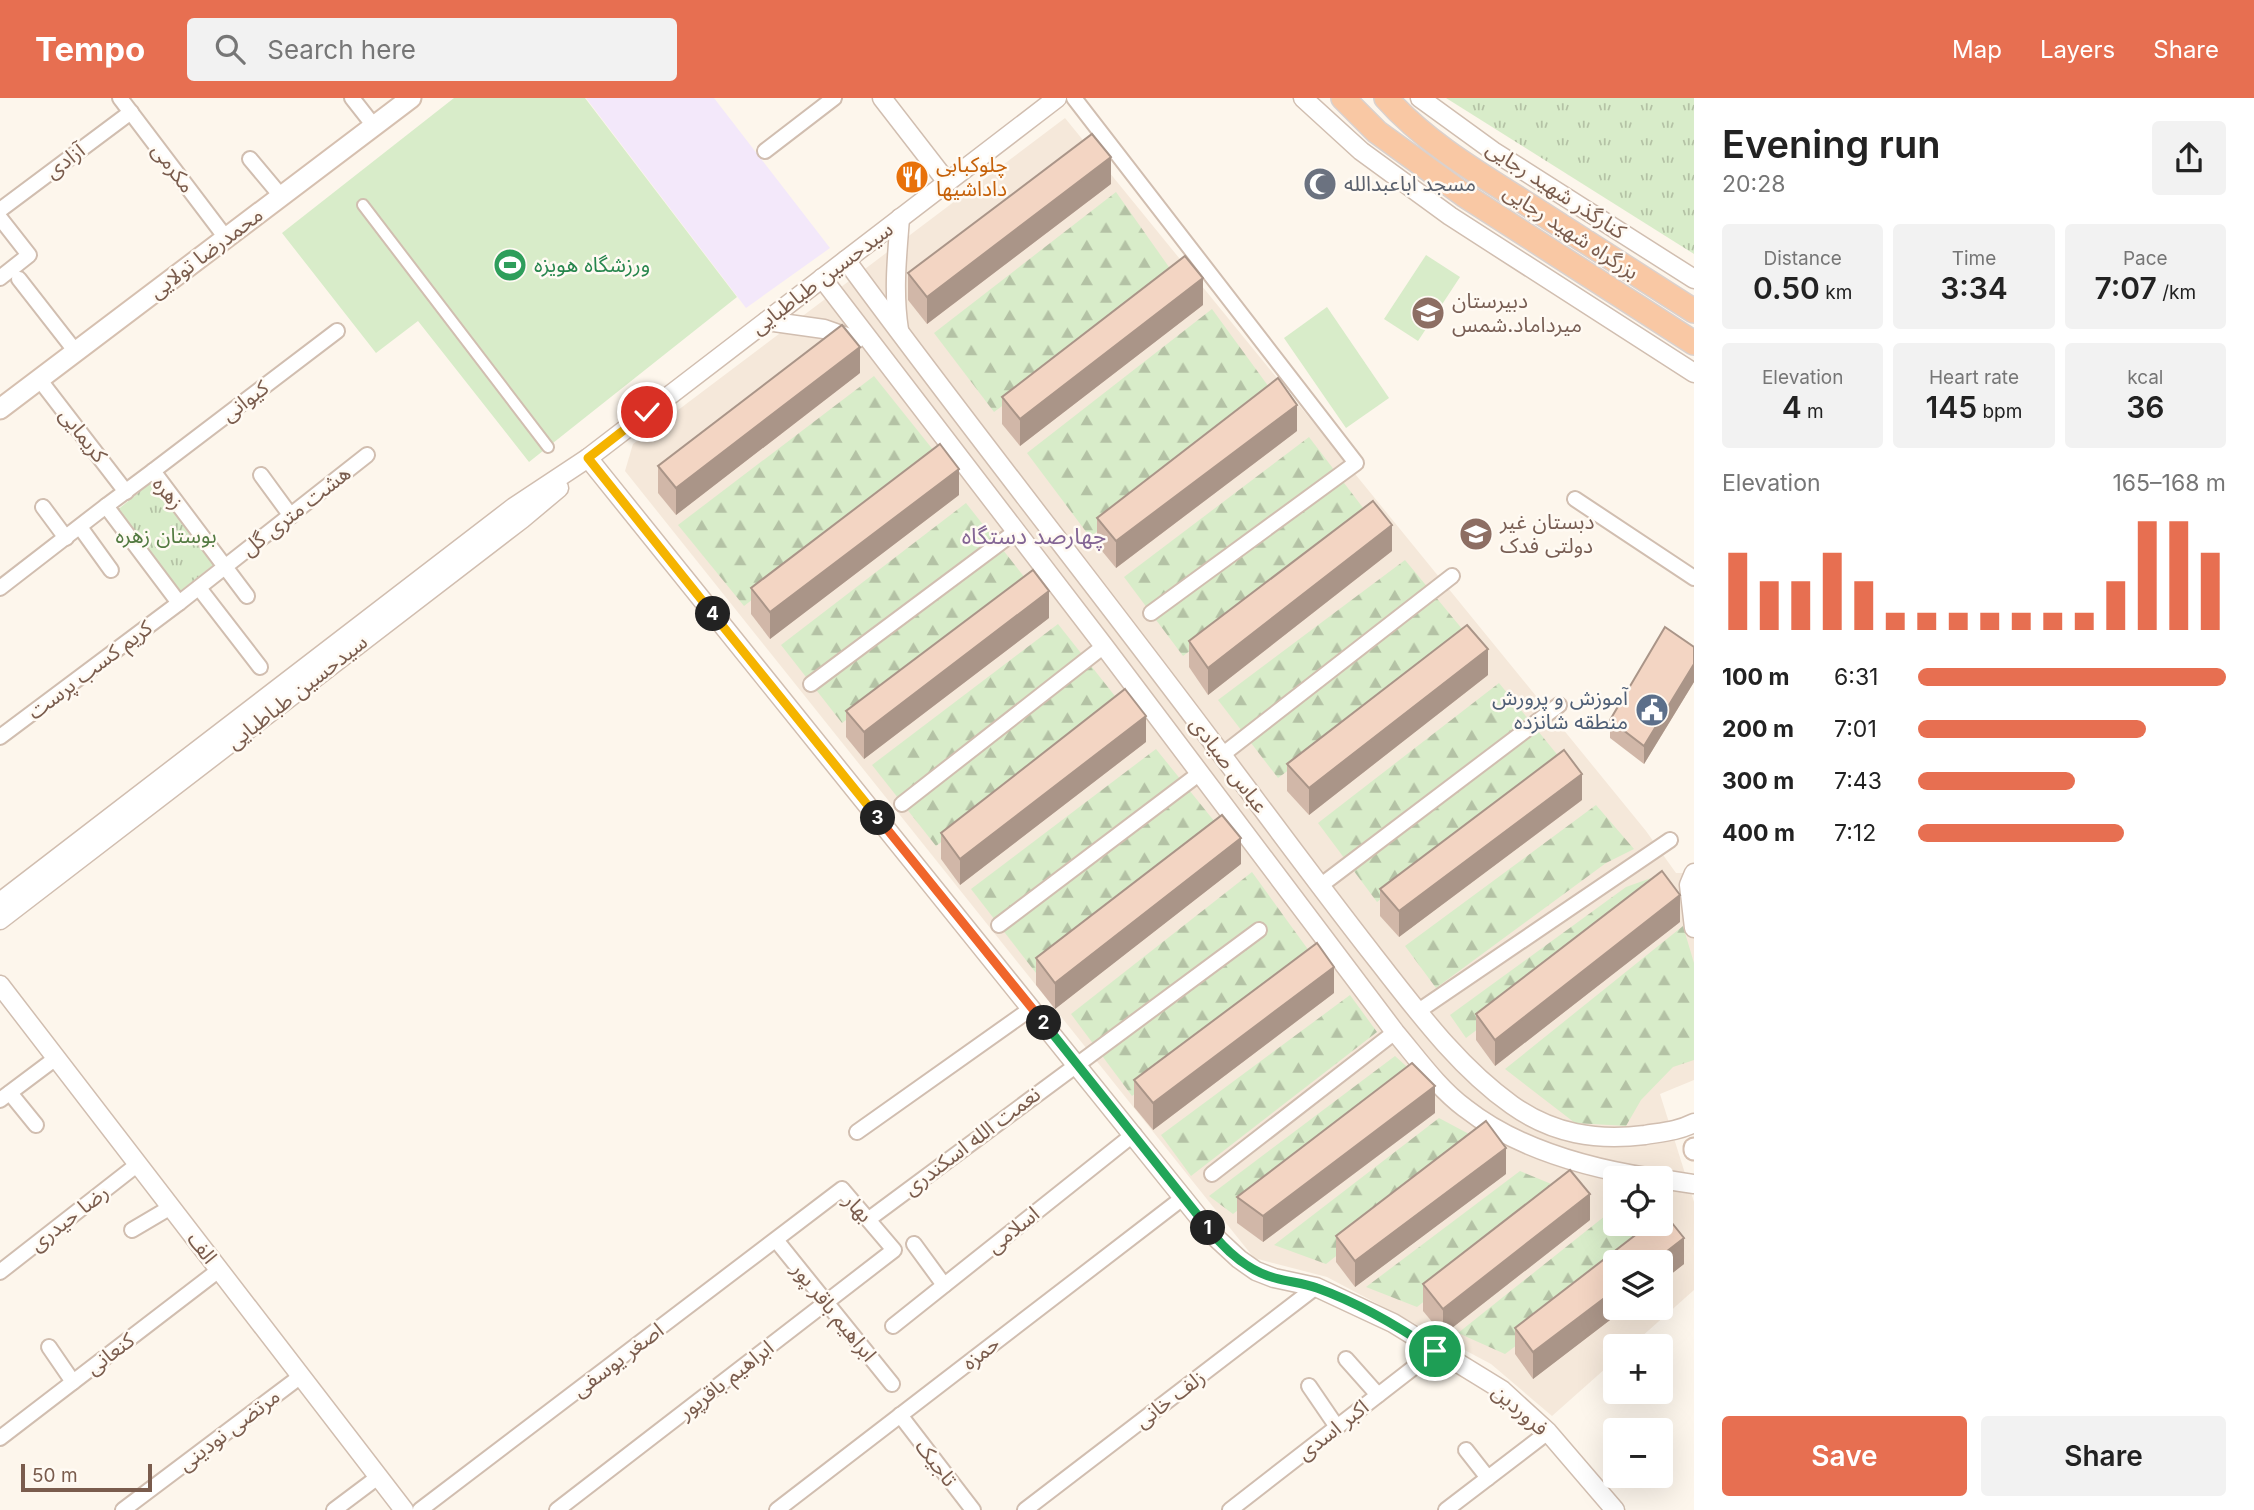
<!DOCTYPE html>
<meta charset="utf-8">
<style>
body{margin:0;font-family:Inter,"Noto Sans Arabic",sans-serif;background:#f2f2f2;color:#222;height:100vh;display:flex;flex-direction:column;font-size:26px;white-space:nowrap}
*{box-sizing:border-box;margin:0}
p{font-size:23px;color:#767676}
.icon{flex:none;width:38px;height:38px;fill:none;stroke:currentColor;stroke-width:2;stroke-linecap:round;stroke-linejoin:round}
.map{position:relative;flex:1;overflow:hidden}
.panel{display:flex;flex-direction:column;background:#fff;width:560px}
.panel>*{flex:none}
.controls{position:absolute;left:1603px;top:1068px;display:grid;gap:14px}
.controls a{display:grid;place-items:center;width:70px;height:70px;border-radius:7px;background:#fff;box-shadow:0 7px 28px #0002;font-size:35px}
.scale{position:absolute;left:21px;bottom:18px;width:131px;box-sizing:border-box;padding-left:7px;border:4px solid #7a5c4d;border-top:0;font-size:19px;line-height:24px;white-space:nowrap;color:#7a5c4d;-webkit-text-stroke:5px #fffaf3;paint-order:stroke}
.pin{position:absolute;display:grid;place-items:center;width:60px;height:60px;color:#fff;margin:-30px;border:4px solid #fff;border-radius:50%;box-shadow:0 2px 7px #0007}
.km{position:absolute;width:35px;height:35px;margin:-18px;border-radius:50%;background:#222;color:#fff;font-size:19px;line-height:35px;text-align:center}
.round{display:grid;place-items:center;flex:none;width:74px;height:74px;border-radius:7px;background:#f2f2f2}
.headline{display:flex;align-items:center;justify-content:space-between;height:119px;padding:0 28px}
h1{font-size:38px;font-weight:600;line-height:52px}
.metrics{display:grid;grid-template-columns:repeat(3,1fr);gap:10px;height:119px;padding:7px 28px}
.metrics div{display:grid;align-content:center;border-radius:7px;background:#f2f2f2;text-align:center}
.metrics b{font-size:30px;font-weight:600}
.metrics small{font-size:19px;font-weight:400}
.metrics p{font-size:19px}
.chart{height:196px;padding:14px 28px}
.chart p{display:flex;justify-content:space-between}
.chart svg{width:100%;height:126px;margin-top:7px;stroke:#e76f51;stroke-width:6}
.action{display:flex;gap:14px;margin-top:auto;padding:14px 28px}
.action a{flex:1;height:80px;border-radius:7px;background:#e76f51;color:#fff;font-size:28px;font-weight:600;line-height:80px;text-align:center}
.action a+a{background:#f2f2f2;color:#222}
ul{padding:0 28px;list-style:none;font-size:23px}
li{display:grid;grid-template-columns:112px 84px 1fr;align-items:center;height:52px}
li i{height:18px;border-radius:9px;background:#e76f51}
header{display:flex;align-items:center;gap:42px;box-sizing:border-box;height:98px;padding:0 35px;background:#e76f51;color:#fff}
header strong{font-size:33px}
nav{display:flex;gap:38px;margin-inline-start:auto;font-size:24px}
.search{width:490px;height:63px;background:#f2f2f2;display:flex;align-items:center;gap:18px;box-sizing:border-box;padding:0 24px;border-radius:7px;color:#767676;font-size:26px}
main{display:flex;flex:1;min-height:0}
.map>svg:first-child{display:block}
</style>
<header>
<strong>Tempo</strong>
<div class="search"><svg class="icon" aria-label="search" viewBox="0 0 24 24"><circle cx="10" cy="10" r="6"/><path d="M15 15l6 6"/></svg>Search here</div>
<nav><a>Map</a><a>Layers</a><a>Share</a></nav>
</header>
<main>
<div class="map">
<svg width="1694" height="1412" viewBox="0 0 1694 1412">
<defs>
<pattern id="grass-tufts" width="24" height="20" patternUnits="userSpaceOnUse" patternTransform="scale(1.75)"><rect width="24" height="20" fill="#d8ecc9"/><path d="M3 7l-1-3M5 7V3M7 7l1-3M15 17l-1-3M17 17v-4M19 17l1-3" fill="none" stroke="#b4c2a5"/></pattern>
<pattern id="forest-firs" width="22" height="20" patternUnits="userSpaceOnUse" patternTransform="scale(1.75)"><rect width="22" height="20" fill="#d8ecc9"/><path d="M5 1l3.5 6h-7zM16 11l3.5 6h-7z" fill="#b4c2a5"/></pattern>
</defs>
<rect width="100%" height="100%" fill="#fdf6ec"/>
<path fill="#f5e8da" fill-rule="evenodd" d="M1065,20L1646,733L1676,775H1694V982L1660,996L1694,1104V1192L1631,1248H1615V1262L1552,1318L1491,1266L1327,1179L1254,1160L625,373L633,346ZM1615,1080H1661V1125H1615ZM1615,1164H1661V1209H1615Z"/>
<path fill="#f3e8fa" d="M586,0H714L830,150L746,210Z"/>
<g fill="url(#grass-tufts)">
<path d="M1446,0H1694V156Z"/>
<path d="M153,383L217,464L179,494L116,413Z"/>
</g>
<g fill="url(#forest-firs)">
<path d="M1116,94L1176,179L994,314L934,235Z"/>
<path d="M1212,211L1274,296L1090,439L1027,355Z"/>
<path d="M874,278L938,358L744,508L678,427Z"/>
<path d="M1309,339L1370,419L1183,558L1124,479Z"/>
<path d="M966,405L1029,485L842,625L781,547Z"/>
<path d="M1405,462L1468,538L1278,680L1218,602Z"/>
<path d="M1058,526L1122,607L936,748L872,667Z"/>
<path d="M1499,585L1564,665L1377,804L1318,725Z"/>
<path d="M1156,651L1223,734L1036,875L971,791Z"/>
<path d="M1596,707L1634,751L1606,765L1436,890L1405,848Z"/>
<path d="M1252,774L1312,857L1132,998L1071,916Z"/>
<path d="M1654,779L1659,794L1466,940L1450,917L1626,789Z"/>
<path d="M1683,828L1694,865V962L1673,969L1641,1002L1626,1028L1575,1025L1505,971Z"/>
<path d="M1350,897L1377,934L1191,1078L1161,1037Z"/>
<path d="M1395,958L1415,976L1233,1116L1209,1098Z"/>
<path d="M1439,1020L1482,1043L1326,1166L1274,1147Z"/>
<path d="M1520,1073L1566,1092L1417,1209L1366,1189Z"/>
<path d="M1615,1110V1125H1651L1665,1136L1615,1164V1173L1505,1256L1458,1235Z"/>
</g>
<g fill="#d8ecc9">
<path d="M454,0H585L737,199L529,364L418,223L376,255L282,135Z"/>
<path d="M1426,157L1460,179L1418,243L1384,221Z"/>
<path d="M1327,209L1389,300L1346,330L1284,240Z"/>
</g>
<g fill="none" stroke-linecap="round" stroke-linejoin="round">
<defs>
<path id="pedestrian" d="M363,107L548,349"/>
<g id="minor">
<path d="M120,0L226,140"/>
<path d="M352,0L374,28"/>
<path d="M1074,0L1356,365L1151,515"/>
<path d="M765,53L834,0"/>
<path d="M250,61L281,98"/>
<path d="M0,112L131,14"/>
<path d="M0,120L29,157L0,180"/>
<path d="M19,181L76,254"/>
<path d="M39,281L126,394"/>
<path d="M153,373L337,233"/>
<path d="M261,377L291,418"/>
<path d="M1575,401L1694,480"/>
<path d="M43,409L66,440"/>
<path d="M80,429L111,472"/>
<path d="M0,490L106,408"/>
<path d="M199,490L260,569"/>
<path d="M247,498L153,373L106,408L179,505L367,357"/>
<path d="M811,586L1016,433"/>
<path d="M0,639L179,505"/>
<path d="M1222,657L1452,478"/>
<path d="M902,706L1104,548"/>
<path d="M1320,788L1559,607"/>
<path d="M999,827L1200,675"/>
<path d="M1417,914L1670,742"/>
<path d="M10,995L36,1027"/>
<path d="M0,1002L56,960"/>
<path d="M857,1034L1032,910"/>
<path d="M1212,1076L1395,934"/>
<path d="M869,1121L1259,832"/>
<path d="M132,1132L171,1109"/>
<path d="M776,1142L892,1286"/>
<path d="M914,1146L944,1187"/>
<path d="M0,1174L138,1066"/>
<path d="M893,1228L1134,1036"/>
<path d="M49,1249L73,1284"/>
<path d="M1346,1261L1378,1297"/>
<path d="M1309,1288L1337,1329"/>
<path d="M900,1317L973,1412"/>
<path d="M0,1340L219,1172"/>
<path d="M1466,1352L1488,1380"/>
<path d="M123,1412L301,1278"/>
<path d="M334,1412L378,1379"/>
<path d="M420,1412L842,1091L894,1152L557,1412"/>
<path d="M777,1412L1184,1099"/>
<path d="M1025,1412L1316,1189"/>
<path d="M1230,1412L1435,1253"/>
<path d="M1446,1412L1548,1334"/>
</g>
<g id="tertiary">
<path d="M882,0L947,84"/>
<path d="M1303,0L1361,53L1450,118L1694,275"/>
<path d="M1420,0L1493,53L1694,181"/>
<path d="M846,162C970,331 1102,496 1228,665C1276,729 1324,794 1374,858C1415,910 1457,968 1512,1007C1553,1036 1596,1043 1645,1037C1663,1034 1678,1033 1694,1025"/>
<path d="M822,180L1104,548L1395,934C1417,960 1438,990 1465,1010C1517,1051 1587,1070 1652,1080"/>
<path d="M767,223L824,231L855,242"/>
<path d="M899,232C893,194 897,158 900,120"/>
<path d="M588,360L1213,1137L1239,1161L1256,1173L1274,1180L1316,1189L1393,1225L1502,1292L1548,1334L1615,1412"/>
<path d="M1694,775L1689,787L1694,830"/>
<path d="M0,804L514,409L588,360L1057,0"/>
<path d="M0,822L522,421L559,390"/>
<path d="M0,887L404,1412"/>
<path d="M1661,1081L1694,1086"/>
</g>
<g id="secondary">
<path d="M0,311L411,0"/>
<path d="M1694,1050V1052"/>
</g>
<g id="trunk">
<path d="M1343,0L1377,34L1464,97L1694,245"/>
<path d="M1386,0C1425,44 1478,75 1527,106C1583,142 1638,177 1694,213"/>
</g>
</defs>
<use href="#pedestrian" stroke="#d1beb0" stroke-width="14"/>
<use href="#minor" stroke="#d1beb0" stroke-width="18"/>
<use href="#tertiary" stroke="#d1beb0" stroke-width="21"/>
<use href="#secondary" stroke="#d6c0b0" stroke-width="23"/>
<use href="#trunk" stroke="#dad1cd" stroke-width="26"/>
<use href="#pedestrian" stroke="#fff" stroke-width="10"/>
<use href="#minor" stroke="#fff" stroke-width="14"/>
<use href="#tertiary" stroke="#fff" stroke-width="18"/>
<use href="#secondary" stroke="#fff" stroke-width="19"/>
<use href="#trunk" stroke="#f9c8a4" stroke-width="23"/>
</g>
<g fill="#d1b7a8">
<path d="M1111,86L927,226L908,202V175Z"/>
<path d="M1203,207L1020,348L1002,326V299Z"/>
<path d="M860,275L676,417L658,395V368Z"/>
<path d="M1297,333L1116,470L1097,447V420Z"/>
<path d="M959,397L770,541L751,516V490Z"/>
<path d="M1392,453L1208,597L1189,569V543Z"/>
<path d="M1049,520L864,661L846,639V613Z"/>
<path d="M1694,549V584L1644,666L1610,640V622Z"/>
<path d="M1488,577L1309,717L1287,693V666Z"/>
<path d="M1146,644L960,787L941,761V735Z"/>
<path d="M1582,702L1399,839L1380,818V791Z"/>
<path d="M1241,766L1055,911L1036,887V860Z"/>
<path d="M1680,824L1495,968L1476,942V916Z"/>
<path d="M1334,895L1153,1032L1134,1009V982Z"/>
<path d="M1435,1015L1263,1144L1237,1125V1099Z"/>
<path d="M1506,1076L1355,1189L1336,1164V1138Z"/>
<path d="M1664,1115L1684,1140V1166L1661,1184V1164H1615V1209H1627L1533,1281L1515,1256V1230L1651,1125H1661V1118Z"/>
<path d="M1590,1122L1443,1237L1423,1213V1186Z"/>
</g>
<g fill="#aa9588">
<path d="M1111,59V86L927,226V199Z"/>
<path d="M1203,180V207L1020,348V321Z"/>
<path d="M860,249V275L676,417V390Z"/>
<path d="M1297,307V333L1116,470V443Z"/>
<path d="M959,371V397L770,541V514Z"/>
<path d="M1392,427V453L1208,597V570Z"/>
<path d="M1049,493V520L864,661V634Z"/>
<path d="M1488,551V577L1309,717V690Z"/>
<path d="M1694,566V584L1644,666V648Z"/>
<path d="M1146,618V644L960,787V761Z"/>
<path d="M1582,676V702L1399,839V813Z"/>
<path d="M1241,740V766L1055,911V885Z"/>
<path d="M1680,797V824L1495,968V942Z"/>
<path d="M1334,869V895L1153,1032V1005Z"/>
<path d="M1435,988V1015L1263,1144V1118Z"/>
<path d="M1506,1050V1076L1355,1189V1163Z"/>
<path d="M1590,1096V1122L1443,1237V1211Z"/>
<path d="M1684,1140V1166L1661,1184V1164H1653Z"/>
<path d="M1615,1192V1209H1627L1533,1281V1254Z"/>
</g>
<g fill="#f3d5c3" stroke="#aa9588" stroke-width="2">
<path d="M1092,36L1111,59L927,199L908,175Z"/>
<path d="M1185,158L1203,180L1020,321L1002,299Z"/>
<path d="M842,227L860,249L676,390L658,368Z"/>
<path d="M1278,280L1297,307L1116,443L1097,420Z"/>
<path d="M940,346L959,371L770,514L751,490Z"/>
<path d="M1373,403L1392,427L1208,570L1189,543Z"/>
<path d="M1033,472L1049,493L864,634L846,613Z"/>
<path d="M1467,527L1488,551L1309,690L1287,666Z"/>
<path d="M1665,529L1694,549V566L1644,648L1610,622Z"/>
<path d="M1125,591L1146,618L960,761L941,735Z"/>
<path d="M1564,652L1582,676L1399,813L1380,791Z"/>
<path d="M1222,717L1241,740L1055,885L1036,860Z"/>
<path d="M1662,773L1680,797L1495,942L1476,916Z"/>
<path d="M1317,845L1334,869L1153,1005L1134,982Z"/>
<path d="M1412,965L1435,988L1263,1118L1237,1099Z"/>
<path d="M1486,1023L1506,1050L1355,1163L1336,1138Z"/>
<path d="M1570,1072L1590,1096L1443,1211L1423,1186Z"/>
<path d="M1664,1115L1684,1140L1653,1164H1615V1192L1533,1254L1515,1230L1651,1125H1661V1118Z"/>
</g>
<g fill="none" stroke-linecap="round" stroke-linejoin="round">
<defs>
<path id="split-1" d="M1208,1130C1225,1152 1248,1173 1275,1180C1289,1184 1304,1185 1317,1190C1359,1205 1398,1228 1435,1253"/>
<path id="split-2" d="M1044,925L1208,1130"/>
<path id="split-3" d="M878,720L1044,925"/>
<path id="split-4" d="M713,516L878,720"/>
<path id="split-5" d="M647,314L588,360L713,516"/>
</defs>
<use href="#split-1" stroke="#fff" stroke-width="14"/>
<use href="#split-2" stroke="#fff" stroke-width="14"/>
<use href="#split-3" stroke="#fff" stroke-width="14"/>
<use href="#split-4" stroke="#fff" stroke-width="14"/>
<use href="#split-5" stroke="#fff" stroke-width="14"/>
<use href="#split-1" stroke="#22a559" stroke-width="9"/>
<use href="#split-2" stroke="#22a559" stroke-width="9"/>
<use href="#split-3" stroke="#f0652b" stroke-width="9"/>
<use href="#split-4" stroke="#f5b400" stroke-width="9"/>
<use href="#split-5" stroke="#f5b400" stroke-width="9"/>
</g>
<defs>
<symbol id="restaurant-disc" viewBox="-11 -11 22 22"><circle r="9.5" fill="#e8710a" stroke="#fffaf3"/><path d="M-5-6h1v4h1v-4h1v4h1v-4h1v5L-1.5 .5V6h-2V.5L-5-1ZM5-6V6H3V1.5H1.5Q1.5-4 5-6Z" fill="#fff"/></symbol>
<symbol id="mosque-disc" viewBox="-11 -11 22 22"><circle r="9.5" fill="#6b7280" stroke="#fffaf3"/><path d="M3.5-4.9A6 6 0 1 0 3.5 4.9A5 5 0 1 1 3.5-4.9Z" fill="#fff"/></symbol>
<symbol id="stadium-disc" viewBox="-11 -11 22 22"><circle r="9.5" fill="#2e9e5b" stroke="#fffaf3"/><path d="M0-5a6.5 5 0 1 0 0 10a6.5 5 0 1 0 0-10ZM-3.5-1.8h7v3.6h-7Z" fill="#fff"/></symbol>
<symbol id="school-disc" viewBox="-11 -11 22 22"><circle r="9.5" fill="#8d6e63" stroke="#fffaf3"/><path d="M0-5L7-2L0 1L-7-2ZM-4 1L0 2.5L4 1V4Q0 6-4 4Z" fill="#fff"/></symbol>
<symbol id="civic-disc" viewBox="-11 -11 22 22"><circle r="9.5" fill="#5c6f8a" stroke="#fffaf3"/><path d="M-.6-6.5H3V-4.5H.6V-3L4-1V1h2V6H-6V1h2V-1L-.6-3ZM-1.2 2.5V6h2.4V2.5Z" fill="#fff"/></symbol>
</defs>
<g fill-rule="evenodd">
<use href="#restaurant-disc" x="893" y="60" width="38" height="38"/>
<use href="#mosque-disc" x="1301" y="67" width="38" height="38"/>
<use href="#stadium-disc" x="491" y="148" width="38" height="38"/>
<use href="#school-disc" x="1409" y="196" width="38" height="38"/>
<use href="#school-disc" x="1457" y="417" width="38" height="38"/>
<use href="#civic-disc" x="1633" y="593" width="38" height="38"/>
</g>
<g text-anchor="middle" stroke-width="5" stroke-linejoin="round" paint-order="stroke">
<g font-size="21" fill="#7a5c4d" stroke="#fffaf3">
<text transform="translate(65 63) rotate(-37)" y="7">آزادی</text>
<text transform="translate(173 70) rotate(53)" y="7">مکرمی</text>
<text transform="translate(1556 92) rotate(33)" y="7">کنارگذر شهید رجایی</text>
<text transform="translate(1571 134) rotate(33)" y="7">بزرگراه شهید رجایی</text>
<text transform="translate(206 155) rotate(-37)" y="7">محمدرضا تولایی</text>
<text transform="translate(822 180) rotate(-37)" y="7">سیدحسین طباطبایی</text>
<text transform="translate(245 303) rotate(-37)" y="7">کیوانی</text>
<text transform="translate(83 337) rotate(52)" y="7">کریمایی</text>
<text transform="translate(168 395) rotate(50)" y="7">زهره</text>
<text transform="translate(296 413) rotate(-38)" y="7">هشت متری گل</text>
<text transform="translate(90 572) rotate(-37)" y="7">کریم کسب پرست</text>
<text transform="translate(297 594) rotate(-38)" y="7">سیدحسین طباطبایی</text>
<text transform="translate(1229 667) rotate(53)" y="7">عباس صیادی</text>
<text transform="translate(972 1043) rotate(-37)" y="7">نعمت الله اسکندری</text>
<text transform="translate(858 1110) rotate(47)" y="7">بهار</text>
<text transform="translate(69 1120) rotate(-38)" y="7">رضا حیدری</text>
<text transform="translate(1013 1132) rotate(-39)" y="7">اسلامی</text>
<text transform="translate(202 1150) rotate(52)" y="7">الف</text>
<text transform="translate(834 1214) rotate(51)" y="7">ابراهیم باقر پور</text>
<text transform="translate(981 1255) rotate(-38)" y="7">حمزه</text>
<text transform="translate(110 1256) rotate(-37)" y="7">کنعانی</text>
<text transform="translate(618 1262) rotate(-37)" y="7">اصغر یوسفی</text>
<text transform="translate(726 1282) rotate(-38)" y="7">ابراهیم باقرپور</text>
<text transform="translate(1170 1301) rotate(-37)" y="7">زلف خانی</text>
<text transform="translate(1520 1312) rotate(41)" y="7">فروردین</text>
<text transform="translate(229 1332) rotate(-37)" y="7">مرتضی نودینی</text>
<text transform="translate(1333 1332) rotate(-38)" y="7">اکبر اسدی</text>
<text transform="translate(936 1365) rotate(52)" y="7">تاجیک</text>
</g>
<g font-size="21" fill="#c56008" stroke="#fffaf3" text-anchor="start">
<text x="936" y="74">چلوکبابی<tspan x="936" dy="24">داداشیها</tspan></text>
</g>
<g font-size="21" fill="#5b616d" stroke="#fffaf3" text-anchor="start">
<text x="1344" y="93">مسجد اباعبدالله</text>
</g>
<g font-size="21" fill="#27864d" stroke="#fffaf3" text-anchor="start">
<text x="534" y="174">ورزشگاه هویزه</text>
</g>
<g font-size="21" fill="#785e54" stroke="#fffaf3" text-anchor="start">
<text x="1452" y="210">دبیرستان<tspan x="1452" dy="24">میرداماد.شمس</tspan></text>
<text x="1500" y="431">دبستان غیر<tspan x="1500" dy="24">دولتی فدک</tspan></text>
</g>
<g font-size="21" fill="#537a41" stroke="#fffaf3">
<text x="166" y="445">بوستان زهره</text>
</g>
<g font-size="21" fill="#4e5e75" stroke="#fffaf3" text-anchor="end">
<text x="1628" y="607">آموزش و پرورش<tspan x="1628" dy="24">منطقه شانزده</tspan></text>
</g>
<g font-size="23" fill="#846695" stroke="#fffaf3">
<text x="1034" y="446">چهارصد دستگاه</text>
</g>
</g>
</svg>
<div class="controls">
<a><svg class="icon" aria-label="locate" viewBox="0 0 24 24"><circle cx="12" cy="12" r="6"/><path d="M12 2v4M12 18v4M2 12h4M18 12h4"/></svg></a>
<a><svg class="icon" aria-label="layers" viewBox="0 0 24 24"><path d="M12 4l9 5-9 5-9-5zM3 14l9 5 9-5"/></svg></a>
<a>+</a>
<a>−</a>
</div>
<div class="scale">50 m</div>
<div class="pin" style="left:1435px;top:1253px;background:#1e9e55"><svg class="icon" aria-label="arrive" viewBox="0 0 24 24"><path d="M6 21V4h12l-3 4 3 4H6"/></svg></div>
<div class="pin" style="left:647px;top:314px;background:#d93025"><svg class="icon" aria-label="check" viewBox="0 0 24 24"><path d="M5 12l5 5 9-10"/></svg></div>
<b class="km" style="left:1208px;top:1130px">1</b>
<b class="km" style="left:1044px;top:925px">2</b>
<b class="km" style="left:878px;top:720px">3</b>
<b class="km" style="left:713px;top:516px">4</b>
</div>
<section class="panel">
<div class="headline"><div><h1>Evening run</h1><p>20:28</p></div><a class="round"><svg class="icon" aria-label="share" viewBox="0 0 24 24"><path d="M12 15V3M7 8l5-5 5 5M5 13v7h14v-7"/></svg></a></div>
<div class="metrics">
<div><p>Distance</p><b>0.50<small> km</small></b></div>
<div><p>Time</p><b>3:34</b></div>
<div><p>Pace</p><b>7:07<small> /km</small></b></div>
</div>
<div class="metrics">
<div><p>Elevation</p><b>4<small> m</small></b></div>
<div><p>Heart rate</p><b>145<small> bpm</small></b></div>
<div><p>kcal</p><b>36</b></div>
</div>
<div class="chart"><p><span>Elevation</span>165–168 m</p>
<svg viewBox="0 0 160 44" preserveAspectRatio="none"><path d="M5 44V17M15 44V27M25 44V27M35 44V17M45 44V27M55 44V38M65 44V38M75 44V38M85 44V38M95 44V38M105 44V38M115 44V38M125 44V27M135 44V6M145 44V6M155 44V17"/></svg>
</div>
<ul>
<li><b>100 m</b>6:31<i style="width:100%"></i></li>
<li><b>200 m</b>7:01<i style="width:74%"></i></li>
<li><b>300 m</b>7:43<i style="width:51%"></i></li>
<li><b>400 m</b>7:12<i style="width:67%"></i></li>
</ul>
<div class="action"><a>Save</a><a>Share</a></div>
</section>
</main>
